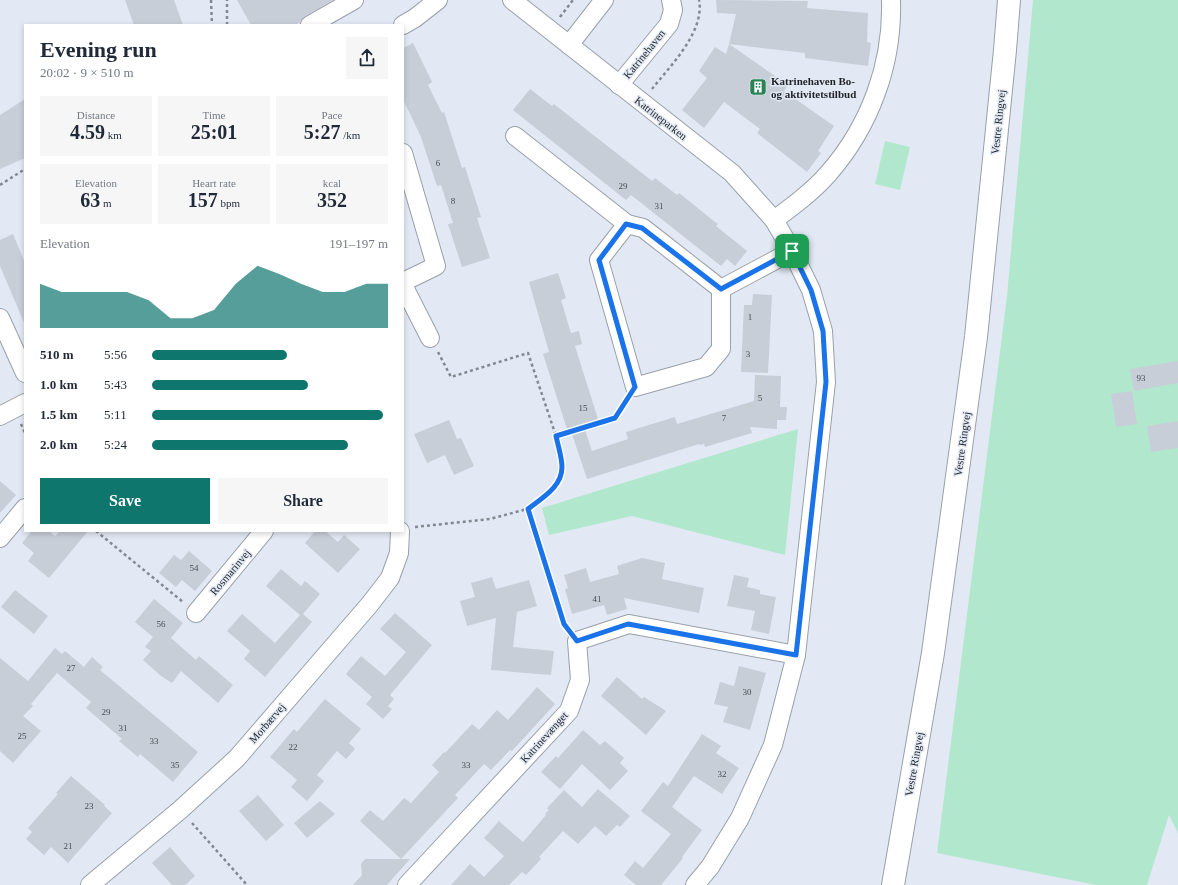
<!DOCTYPE html>
<meta charset="utf-8">
<style>
body{margin:0;font-family:Georgia,serif;background:#f6f6f7;color:#1f2937;height:100vh;display:flex;flex-direction:column;font-size:15px;white-space:nowrap}
*{box-sizing:border-box;margin:0}
p{font-size:13px;color:#747a83}
.icon{flex:none;width:22px;height:22px;fill:none;stroke:currentColor;stroke-width:2;stroke-linecap:round;stroke-linejoin:round}
.map{position:relative;flex:1;overflow:hidden}
.sheet{position:absolute;left:24px;top:24px;width:380px;height:508px;display:flex;flex-direction:column;background:#fff;border-radius:0px;box-shadow:0 2px 6px #0003}
.sheet>*{flex:none}
.pin{position:absolute;display:grid;place-items:center;width:34px;height:34px;color:#fff;margin:-17px;border-radius:8px;box-shadow:0 2px 6px #0006}
.round{display:grid;place-items:center;flex:none;width:42px;height:42px;border-radius:0px;background:#f6f6f7}
.summary{display:flex;align-items:center;justify-content:space-between;height:68px;padding:0 16px}
h1{font-size:22px;font-weight:800;line-height:30px}
.figures{display:grid;grid-template-columns:repeat(3,1fr);gap:6px;height:68px;padding:4px 16px}
.figures div{display:grid;align-content:center;border-radius:0px;background:#f6f6f7;text-align:center}
.figures b{font-size:20px;font-weight:800}
.figures small{font-size:11px;font-weight:400}
.figures p{font-size:11px}
.chart{height:112px;padding:8px 16px}
.chart p{display:flex;justify-content:space-between}
.chart svg{width:100%;height:72px;margin-top:4px;fill:#0f766e;opacity:.7}
.cta{display:flex;gap:8px;margin-top:auto;padding:8px 16px}
.cta a{flex:1;height:46px;border-radius:0px;background:#0f766e;color:#fff;font-size:16px;font-weight:800;line-height:46px;text-align:center}
.cta a+a{background:#f6f6f7;color:#1f2937}
ul{padding:0 16px;list-style:none;font-size:13px}
li{display:grid;grid-template-columns:64px 48px 1fr;align-items:center;height:30px}
li i{height:10px;border-radius:5px;background:#0f766e}
.map>svg:first-child{display:block}
</style>
<div class="map">
<svg width="1178" height="885" viewBox="0 0 1178 885">
<rect width="100%" height="100%" fill="#e2e9f4"/>
<g fill="#b1e8cd">
<path d="M1033,0H1178V833L1169,815L1147,885H1096L937,853L1007,296Z"/>
<path d="M885,141L910,147L900,190L875,184Z"/>
<path d="M798,429L785,555L632,516L549,535L542,508Z"/>
</g>
<g fill="#c7ced8">
<path d="M125,0H174L183,25H134Z"/>
<path d="M237,0H333L305,16L300,22L295,25H251Z"/>
<path d="M716,0L808,1L807,8L868,13L867,42L871,43L868,66L805,58V53L729,44L736,14L717,13Z"/>
<path d="M413,43L432,82L428,85L442,113L444,112L462,168L465,167L481,217L477,218L490,258L462,267L448,224L453,223L441,185L437,186L421,137L403,99V48Z"/>
<path d="M729,44L788,85L784,91L834,126L818,151L821,153L807,172L757,133L760,129L724,102L704,128L682,110L707,78L699,71L715,47L726,54Z"/>
<path d="M530,89L552,106L554,104L652,181L655,178L677,195L679,193L715,222L718,224L716,226L747,251L735,266L727,259L721,266L631,195L626,200L513,110Z"/>
<path d="M25,99V158L0,169V115Z"/>
<path d="M13,234L25,263V325L0,266V240Z"/>
<path d="M558,273L566,298L561,300L571,333L579,331L582,344L575,346L598,419L583,424L592,451L628,439L626,432L675,417L677,424L754,401L755,375L781,376L780,407H787L786,420H777V429L750,427L752,433L705,447L704,444L699,445V444L587,479L570,428L567,429L543,354L549,352L529,282Z"/>
<path d="M753,294L772,295L768,373L741,372L744,305H752Z"/>
<path d="M1178,361V383L1134,391L1130,369Z"/>
<path d="M1132,391L1137,424L1116,427L1111,394Z"/>
<path d="M449,420L457,439L461,438L474,466L454,475L445,455L427,463L414,434Z"/>
<path d="M1178,421V448L1151,452L1147,426Z"/>
<path d="M0,481L16,495L0,513Z"/>
<path d="M32,531H49L55,536L60,531H88L49,578L28,561L34,553L22,543Z"/>
<path d="M315,531H325L338,542L344,535L360,549L338,573L305,543Z"/>
<path d="M189,551L212,571L195,591L182,580L176,587L159,573L174,555L181,560Z"/>
<path d="M642,558L665,563L662,579L704,588L699,613L624,598L627,609L607,615L604,605L572,614L565,589L568,588L564,575L586,568L590,582L619,574L617,566Z"/>
<path d="M281,569L301,586L305,581L320,594L303,614L312,622L265,677L244,659L250,651L227,631L242,614L275,643L300,615L266,586Z"/>
<path d="M734,575L749,578L747,587L760,590V594L776,597L769,634L751,630L755,611L727,606Z"/>
<path d="M492,577L496,589L529,580L537,606L517,612L513,647L554,651L551,675L491,670L496,618L467,626L460,601L475,597L471,583Z"/>
<path d="M15,590L48,616L34,634L1,607Z"/>
<path d="M154,599L183,623L171,638L196,660L199,656L233,685L218,703L181,671L172,683L161,676L143,660L151,651L145,647L153,637L135,622Z"/>
<path d="M395,613L432,645L390,695L394,699L388,706L392,709L383,719L366,704L372,697L346,674L361,656L385,676L406,652L380,629Z"/>
<path d="M55,648L62,654L65,651L84,667L92,657L103,667L100,670L198,752L173,782L140,754L138,757L119,741L122,739L86,708L91,702L57,673L31,704L33,706L23,716L41,731L13,763L0,751V658L28,681Z"/>
<path d="M739,666L766,673L750,730L723,722L728,707L714,704L720,682L734,686Z"/>
<path d="M617,677L642,699L644,697L666,711L646,735L601,696Z"/>
<path d="M537,687L555,704L512,751L510,750L491,770L484,764L455,795L458,798L401,859L360,821L370,810L383,821L404,798L411,803L439,772L432,765L444,752L445,753L472,724L479,730L497,710L508,720Z"/>
<path d="M325,699L361,729L349,743L355,749L346,759L337,751L317,775L324,781L307,801L291,787L297,780L270,757L294,729L297,732Z"/>
<path d="M583,730L600,745L605,741L624,758L620,763L628,771L610,790L582,764L560,789L541,772L556,756L558,758Z"/>
<path d="M702,734L721,746L716,753L739,768L722,794L694,776L672,807L702,830L682,857L683,858L661,885H636L624,875L635,861L643,868L671,834L641,811L663,782L668,786Z"/>
<path d="M71,776L105,805L104,806L112,813L68,863L51,847L44,855L26,839L32,832L28,828L58,794L56,793Z"/>
<path d="M598,789L630,816L620,827L617,825L606,836L595,826L578,844L563,831L539,857L541,859L526,875L522,872L509,885H451L470,864L484,877L504,856L484,838L499,821L523,842L546,815L545,814L549,810L547,808L564,790L582,807Z"/>
<path d="M258,795L284,825L266,841L239,811Z"/>
<path d="M320,801L335,814L307,838L294,823Z"/>
<path d="M170,847L195,876L185,885H172L152,863Z"/>
<path d="M365,859H410L387,885H353L362,875L361,864Z"/>
</g>
<g fill="none" stroke-linecap="round" stroke-linejoin="round">
<defs>
<g id="minor">
<path d="M512,0L732,173L774,220L792,251L811,290L823,331L826,382L796,655L773,745L740,818L710,867L695,885"/>
<path d="M310,25L354,0"/>
<path d="M403,25L415,18L438,0"/>
<path d="M569,45L604,0"/>
<path d="M619,85L669,24L673,10L671,0"/>
<path d="M515,136L627,224L643,228L721,289"/>
<path d="M403,153L436,266L403,282"/>
<path d="M774,220C793,206 812,192 828,174C870,126 893,64 891,0"/>
<path d="M627,224L599,260L635,387L706,367L721,349V289L792,251"/>
<path d="M403,285L430,338"/>
<path d="M0,318L25,373"/>
<path d="M0,416L25,403"/>
<path d="M0,538L25,508"/>
<path d="M196,613L264,531"/>
<path d="M90,885L180,810L237,758L370,604L390,578L399,553L400,531"/>
<path d="M407,885L569,711L580,680L577,641L629,624L796,655"/>
</g>
<path id="major" d="M893,885L933,653L976,337L1005,50L1009,0"/>
</defs>
<use href="#minor" stroke="#99a0aa" stroke-width="20"/>
<use href="#major" stroke="#99a0aa" stroke-width="24"/>
<g stroke="#848991" stroke-width="2.5" stroke-dasharray="3 3" stroke-linecap="butt">
<path d="M211,0L212,25"/>
<path d="M560,17L573,0"/>
<path d="M227,25V0"/>
<path d="M652,89C670,66 705,32 699,0"/>
<path d="M0,185L25,169"/>
<path d="M21,424L25,433"/>
<path d="M556,436L615,418L626,401"/>
<path d="M527,509L564,624L567,628"/>
<path d="M415,527L490,519L527,509L549,493L559,482L562,467L556,436L528,353L451,377L438,352"/>
<path d="M96,531L183,602"/>
<path d="M192,823L247,885"/>
</g>
<use href="#minor" stroke="#fff" stroke-width="18"/>
<use href="#major" stroke="#fff" stroke-width="22"/>
</g>
<g fill="none" stroke-linecap="round" stroke-linejoin="round">
<defs>
<path id="route" d="M626,224L642,228L721,289L792,251L811,290L823,331L826,382L796,655L628,624L577,641L564,624L528,509C542,498 562,487 562,467C562,457 558,446 556,436L615,418L635,387L599,260Z"/>
</defs>
<use href="#route" stroke="#fff" stroke-width="8"/>
<use href="#route" stroke="#1a73e8" stroke-width="5"/>
</g>
<defs>
<symbol id="building-square" viewBox="-11 -11 22 22"><rect x="-9" y="-9" width="18" height="18" rx="4" fill="#2a8256" stroke="#e2e9f4"/><path d="M-4-6H4V6H1V3H-1V6H-4ZM-2.5-4.3h1.7v1.8h-1.7ZM.8-4.3h1.7v1.8H.8ZM-2.5-1h1.7V.8h-1.7ZM.8-1h1.7V.8H.8Z" fill="#fff"/></symbol>
</defs>
<g fill-rule="evenodd">
<use href="#building-square" x="748" y="77" width="20" height="20"/>
</g>
<g text-anchor="middle" stroke-width="3" stroke-linejoin="round" paint-order="stroke">
<g font-size="9" fill="#494d52">
<text x="438" y="166">6</text>
<text x="623" y="189">29</text>
<text x="453" y="204">8</text>
<text x="659" y="209">31</text>
<text x="750" y="320">1</text>
<text x="748" y="357">3</text>
<text x="1141" y="381">93</text>
<text x="760" y="401">5</text>
<text x="583" y="411">15</text>
<text x="724" y="421">7</text>
<text x="194" y="571">54</text>
<text x="597" y="602">41</text>
<text x="161" y="627">56</text>
<text x="71" y="671">27</text>
<text x="747" y="695">30</text>
<text x="106" y="715">29</text>
<text x="123" y="731">31</text>
<text x="22" y="739">25</text>
<text x="154" y="744">33</text>
<text x="293" y="750">22</text>
<text x="175" y="768">35</text>
<text x="466" y="768">33</text>
<text x="722" y="777">32</text>
<text x="89" y="809">23</text>
<text x="68" y="849">21</text>
</g>
<g font-size="11" fill="#1f2226" stroke="#e2e9f4">
<text transform="translate(644 54) rotate(-51)" y="4">Katrinehaven</text>
<text transform="translate(661 118) rotate(38)" y="4">Katrineparken</text>
<text transform="translate(998 122) rotate(-84)" y="4">Vestre Ringvej</text>
<text transform="translate(962 444) rotate(-82)" y="4">Vestre Ringvej</text>
<text transform="translate(230 572) rotate(-50)" y="4">Rosmarinvej</text>
<text transform="translate(267 723) rotate(-49)" y="4">Morbærvej</text>
<text transform="translate(544 737) rotate(-48)" y="4">Katrinevænget</text>
<text transform="translate(914 764) rotate(-80)" y="4">Vestre Ringvej</text>
</g>
<g font-size="11" font-weight="bold" fill="#1f2226" stroke="#e2e9f4" text-anchor="start">
<text x="771" y="85">Katrinehaven Bo-<tspan x="771" dy="13">og aktivitetstilbud</tspan></text>
</g>
</g>
</svg>
<div class="pin" style="left:792px;top:251px;background:#1e9e55"><svg class="icon" aria-label="arrive" viewBox="0 0 24 24"><path d="M6 21V4h12l-3 4 3 4H6"/></svg></div>
<section class="sheet">
<div class="summary"><div><h1>Evening run</h1><p>20:02 · 9 × 510 m</p></div><a class="round"><svg class="icon" aria-label="share" viewBox="0 0 24 24"><path d="M12 15V3M7 8l5-5 5 5M5 13v7h14v-7"/></svg></a></div>
<div class="figures">
<div><p>Distance</p><b>4.59<small> km</small></b></div>
<div><p>Time</p><b>25:01</b></div>
<div><p>Pace</p><b>5:27<small> /km</small></b></div>
</div>
<div class="figures">
<div><p>Elevation</p><b>63<small> m</small></b></div>
<div><p>Heart rate</p><b>157<small> bpm</small></b></div>
<div><p>kcal</p><b>352</b></div>
</div>
<div class="chart"><p><span>Elevation</span>191–197 m</p>
<svg viewBox="0 0 160 44" preserveAspectRatio="none"><path d="M0 44V17L10 22L20 22L30 22L40 22L50 27L60 38L70 38L80 33L90 17L100 6L110 11L120 17L130 22L140 22L150 17L160 17V44z"/></svg>
</div>
<ul>
<li><b>510 m</b>5:56<i style="width:57%"></i></li>
<li><b>1.0 km</b>5:43<i style="width:66%"></i></li>
<li><b>1.5 km</b>5:11<i style="width:98%"></i></li>
<li><b>2.0 km</b>5:24<i style="width:83%"></i></li>
</ul>
<div class="cta"><a>Save</a><a>Share</a></div>
</section>
</div>
